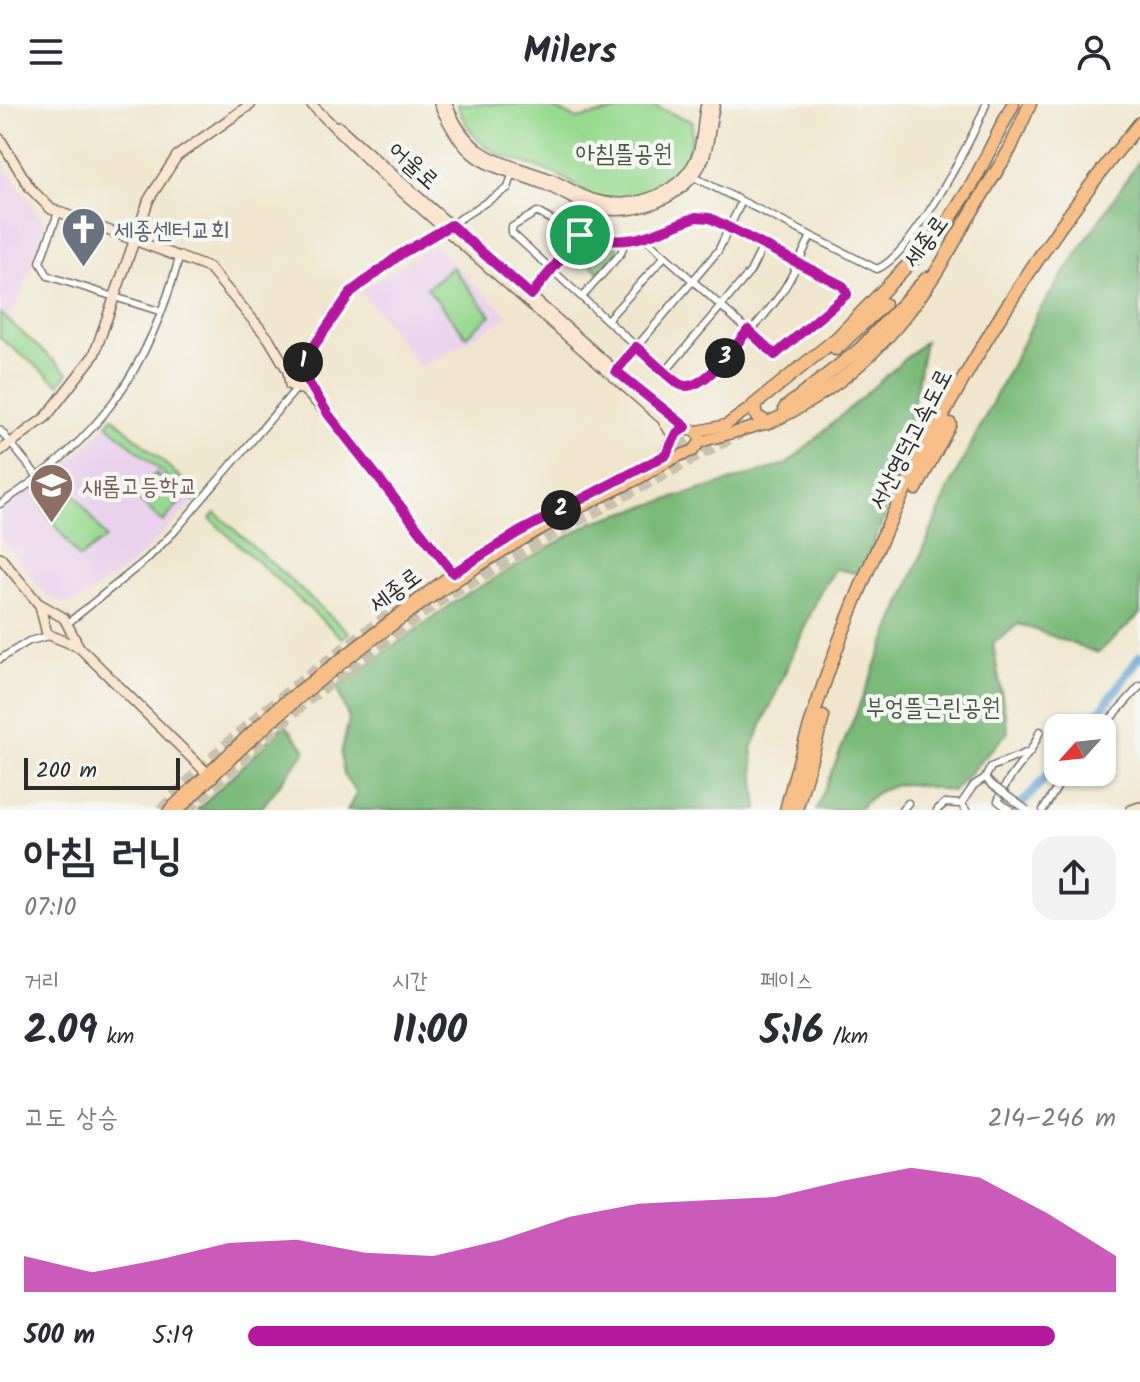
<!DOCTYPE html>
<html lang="ko">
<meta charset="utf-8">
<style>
body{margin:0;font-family:Kalam,"Poor Story",sans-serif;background:#f2f2f3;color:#2b2b33;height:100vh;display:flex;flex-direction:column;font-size:30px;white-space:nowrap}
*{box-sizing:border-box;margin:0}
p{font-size:26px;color:#7c7c81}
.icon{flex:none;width:44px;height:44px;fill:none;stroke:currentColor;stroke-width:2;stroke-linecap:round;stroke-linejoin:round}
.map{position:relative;height:706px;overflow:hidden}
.sheet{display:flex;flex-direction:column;background:#fff;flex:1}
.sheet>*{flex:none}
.needle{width:52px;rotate:243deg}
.tools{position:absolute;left:1044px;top:610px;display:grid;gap:16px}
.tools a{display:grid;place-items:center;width:72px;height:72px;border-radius:16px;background:#fff;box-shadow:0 2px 6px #0004;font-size:40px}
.scale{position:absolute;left:24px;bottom:20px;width:156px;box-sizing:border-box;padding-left:8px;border:4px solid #2b2b2b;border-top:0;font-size:22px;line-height:28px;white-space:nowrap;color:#2b2b2b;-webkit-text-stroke:6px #f6f6f2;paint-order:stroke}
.pin{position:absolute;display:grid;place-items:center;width:68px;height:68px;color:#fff;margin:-34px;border:4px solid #fff;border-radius:50%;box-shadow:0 2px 8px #0007}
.km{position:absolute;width:40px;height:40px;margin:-20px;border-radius:50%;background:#222;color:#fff;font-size:22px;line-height:40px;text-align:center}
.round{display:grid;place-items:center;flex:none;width:84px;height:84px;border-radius:24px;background:#f2f2f3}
.head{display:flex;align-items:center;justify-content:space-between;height:136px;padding:0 24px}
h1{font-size:44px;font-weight:700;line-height:60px}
.figures{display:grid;grid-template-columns:repeat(3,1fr);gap:12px;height:136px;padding:8px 24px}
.figures div{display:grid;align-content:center}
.figures b{font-size:40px;font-weight:700}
.figures small{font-size:22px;font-weight:400}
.figures p{font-size:22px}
.chart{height:224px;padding:16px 24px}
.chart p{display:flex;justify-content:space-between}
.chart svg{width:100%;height:144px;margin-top:8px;fill:#b5179e;opacity:.7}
ul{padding:0 24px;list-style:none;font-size:26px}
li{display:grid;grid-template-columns:128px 96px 1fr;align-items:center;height:60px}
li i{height:20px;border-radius:10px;background:#b5179e}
header{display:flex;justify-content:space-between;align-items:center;height:104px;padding:0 24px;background:#fff;font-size:36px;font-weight:700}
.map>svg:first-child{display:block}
</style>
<header><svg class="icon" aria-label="menu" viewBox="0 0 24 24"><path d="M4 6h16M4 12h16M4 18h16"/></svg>Milers<svg class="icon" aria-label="person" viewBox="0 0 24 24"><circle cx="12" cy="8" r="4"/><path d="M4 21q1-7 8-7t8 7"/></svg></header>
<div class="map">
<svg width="1140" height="706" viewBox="0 0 1140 706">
<rect width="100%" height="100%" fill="#f6f6f2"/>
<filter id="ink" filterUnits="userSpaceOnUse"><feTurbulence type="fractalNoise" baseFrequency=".0125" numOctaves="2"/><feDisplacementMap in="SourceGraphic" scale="16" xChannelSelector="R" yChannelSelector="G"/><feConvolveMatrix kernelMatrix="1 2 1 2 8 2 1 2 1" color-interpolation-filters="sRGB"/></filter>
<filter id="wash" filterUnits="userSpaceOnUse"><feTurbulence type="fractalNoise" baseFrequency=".006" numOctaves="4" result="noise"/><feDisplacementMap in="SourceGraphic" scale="32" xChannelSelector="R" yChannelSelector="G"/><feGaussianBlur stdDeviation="1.8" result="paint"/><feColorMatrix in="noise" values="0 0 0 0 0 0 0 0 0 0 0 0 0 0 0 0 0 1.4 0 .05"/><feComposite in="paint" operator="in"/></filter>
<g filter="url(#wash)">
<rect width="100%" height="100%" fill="#f0e6cd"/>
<g fill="#ead1ed">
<path d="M0,56L45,120L20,194L7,215L0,209Z"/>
<path d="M433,141L509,212L421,264L361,187Z"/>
<path d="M107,320L194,397L132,460L84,493L71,499L59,498L48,493L0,434V408L76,353Z"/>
</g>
<g fill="#98d990" stroke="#62825e" stroke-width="2">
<path d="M457,0H545L577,15L649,0L693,18C691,34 691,51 682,65C668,88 624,101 599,94C584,90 570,76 556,70C507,50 478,56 457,0Z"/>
<path d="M586,138L617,142L619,146L599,168L576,147Z"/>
<path d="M452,163L491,211L466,232L427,184Z"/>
<path d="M0,209L68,269L59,280L0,234Z"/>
<path d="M113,313L200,391L194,397L107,320Z"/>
<path d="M156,369L184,394L163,418L135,393Z"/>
<path d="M69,382L106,434L79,454L42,402Z"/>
<path d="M216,409L349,529L342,534L210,415Z"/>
</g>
<g fill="#7ab97a" stroke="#527252" stroke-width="2">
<path d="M1140,55V510L1098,549L1019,520L993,540L1008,628L953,687C910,681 891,669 858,706H816L948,386L1037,210Z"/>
<path d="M925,237L898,382L860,470L836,465L821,486L752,644L758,706H347L357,690L344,671L341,650L349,615L336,583L460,494L593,418L787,360Z"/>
<path d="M285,620L306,646L260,706H197Z"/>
</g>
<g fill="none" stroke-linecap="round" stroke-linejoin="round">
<g stroke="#65a2d6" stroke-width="9">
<path d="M1088,624L1140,552"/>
<path d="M1016,706L1058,660"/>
</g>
</g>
</g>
<g filter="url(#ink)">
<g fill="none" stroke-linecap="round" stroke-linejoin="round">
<g stroke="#c9c1ad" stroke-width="12" stroke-dasharray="12 6" stroke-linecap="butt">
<path d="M662,351L706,328"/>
<path d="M162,706C237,622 327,557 417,490"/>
<path d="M187,706L307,596L439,497L555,429L740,329"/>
</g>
<defs>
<g id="street">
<path d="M690,71L877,165C912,151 972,37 986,0"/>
<path d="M58,109L40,158L48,172L159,207"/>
<path d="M646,135C689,173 732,212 775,251L847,190L848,185C818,167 784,153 753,137C737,129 720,116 702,113C688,114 675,124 662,129C617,147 576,131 537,108L512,123V129C559,172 605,216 653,257C661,263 672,277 681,281C702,288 770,207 782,188C793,172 801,152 810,134"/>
<path d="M531,191L580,131L591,103"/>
<path d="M582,193L621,149L625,138"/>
<path d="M607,216L665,152"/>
<path d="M301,261L338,202L363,177L508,84L513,68"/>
<path d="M616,267L718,147L741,99"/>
<path d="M666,267L750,168L763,142"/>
<path d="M0,326L38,373"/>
<path d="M0,400C100,336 149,265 180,151"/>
<path d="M68,519L146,456L174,428L296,285"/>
<path d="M0,555L29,537L49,532"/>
<path d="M1102,624L1140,582"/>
<path d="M991,680L985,674L991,663L1031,647"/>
<path d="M961,700L974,681L985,674"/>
<path d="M902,706L908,699"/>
<path d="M937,706L945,699L961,700L966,706"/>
<path d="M1010,706L998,697C1007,670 1031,654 1040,627"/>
<path d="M1043,706L1067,668"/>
</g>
<g id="secondary">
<path d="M311,0L383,71L662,315L674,334"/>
<path d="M439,0C470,66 484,57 545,81C560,87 574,97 589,102C630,116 687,96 704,54C710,38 710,17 715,0"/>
<path d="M447,0C469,57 501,56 551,75C566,81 579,92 596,96C634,107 684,88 698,49C703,33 702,16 706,0"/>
<path d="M338,22L644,292L686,323"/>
<path d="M0,35L30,84L51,105L209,164L269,235L288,267"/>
<path d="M288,267L290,281L299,285L306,282L309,268L304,263L295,262"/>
<path d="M302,284L328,310L456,474"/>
<path d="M0,347L46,313L94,251L149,95L177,52L251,0"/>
<path d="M0,453L38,499L64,514L79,543L212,674"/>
<path d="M40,502L47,530L79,543"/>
<path d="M1131,706L1140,703"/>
</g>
<g id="primary">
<path d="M698,327L726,321L754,301"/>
<path d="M700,338L768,319"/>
<path d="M169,706L279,602L453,469L519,428L661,355L681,325L698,327L700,338L693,347C670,353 650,370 628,380C467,455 303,578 179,706"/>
</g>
<g id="highway">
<path d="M944,124L837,234L754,301L756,312L768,319C857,279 911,216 957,133"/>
<path d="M940,130L973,79L1013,0"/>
<path d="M954,137L1010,45L1030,0"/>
<path d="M836,245L884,200"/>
<path d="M785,304L860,245L927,174"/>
<path d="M916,385L950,320"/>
<path d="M786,706C848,462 979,213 1140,19"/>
<path d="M796,706L823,613"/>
</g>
</defs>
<use href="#street" stroke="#706c64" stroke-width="9"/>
<use href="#secondary" stroke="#706c64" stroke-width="12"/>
<use href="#primary" stroke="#706c64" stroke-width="13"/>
<use href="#highway" stroke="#706c64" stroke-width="15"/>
<use href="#street" stroke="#fff" stroke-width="6"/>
<use href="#secondary" stroke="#fce5cf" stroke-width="9"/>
<use href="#primary" stroke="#f7be87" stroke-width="10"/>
<use href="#highway" stroke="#f7be87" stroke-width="12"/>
<defs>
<path id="street-bridge" d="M991,680L1027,706"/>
</defs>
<use href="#street-bridge" stroke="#706c64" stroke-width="9" stroke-linecap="butt"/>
<use href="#street-bridge" stroke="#fff" stroke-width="6"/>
</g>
</g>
<g fill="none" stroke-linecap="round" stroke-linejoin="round" filter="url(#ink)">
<defs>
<path id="route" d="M696,113L710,114L843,182L847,190L775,251L748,226C736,241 703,289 681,281C670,276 647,251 636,243L616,267L686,323L677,329L666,351L519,428L453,469L328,310L309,279V268L301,261L351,188L401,150L451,121L531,191L580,131C632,145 650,130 696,113Z"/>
</defs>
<use href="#route" stroke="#fff" stroke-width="16"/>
<use href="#route" stroke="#b5179e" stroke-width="10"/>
</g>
<defs>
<symbol id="church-pin" viewBox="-11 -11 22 30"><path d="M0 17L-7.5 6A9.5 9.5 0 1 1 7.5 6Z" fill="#6b7280" stroke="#f6f6f2"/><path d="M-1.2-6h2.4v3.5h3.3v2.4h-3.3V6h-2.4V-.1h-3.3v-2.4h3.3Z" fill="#fff"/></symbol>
<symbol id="school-pin" viewBox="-11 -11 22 30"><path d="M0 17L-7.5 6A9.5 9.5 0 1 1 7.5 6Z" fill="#8d6e63" stroke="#f6f6f2"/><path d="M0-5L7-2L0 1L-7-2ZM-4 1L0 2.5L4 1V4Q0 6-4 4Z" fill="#fff"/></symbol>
</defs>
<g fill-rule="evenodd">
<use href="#church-pin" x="58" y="100" width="51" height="69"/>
<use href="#school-pin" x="26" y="356" width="51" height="69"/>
</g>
<g text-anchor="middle" stroke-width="8" stroke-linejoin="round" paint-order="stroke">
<g font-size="24" fill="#465644" stroke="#f6f6f2">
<text x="624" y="57">아침뜰공원</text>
<text x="933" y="611">부엉뜰근린공원</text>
</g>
<g font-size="24" fill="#2b2b2b" stroke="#f6f6f2">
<text transform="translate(414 61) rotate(42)" y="8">어울로</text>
<text transform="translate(925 137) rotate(-54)" y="8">세종로</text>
<text transform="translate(910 335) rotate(-63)" y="8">서산영덕고속도로</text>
<text transform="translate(395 486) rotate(-37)" y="8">세종로</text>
</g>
<g font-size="24" fill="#5b616d" stroke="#f6f6f2" text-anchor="start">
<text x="114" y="134">세종센터교회</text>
</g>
<g font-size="24" fill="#785e54" stroke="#f6f6f2" text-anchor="start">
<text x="82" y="390">새롬고등학교</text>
</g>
</g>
</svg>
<div class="tools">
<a><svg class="needle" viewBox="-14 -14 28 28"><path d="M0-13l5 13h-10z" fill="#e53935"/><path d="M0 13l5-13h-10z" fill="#7c7c81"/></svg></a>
</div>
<div class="scale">200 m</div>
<div class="pin" style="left:580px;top:131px;background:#1e9e55"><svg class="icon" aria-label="arrive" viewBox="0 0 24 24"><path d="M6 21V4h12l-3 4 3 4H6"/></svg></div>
<b class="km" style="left:303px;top:258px">1</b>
<b class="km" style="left:561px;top:406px">2</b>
<b class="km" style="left:725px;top:254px">3</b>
</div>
<section class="sheet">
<div class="head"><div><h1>아침 러닝</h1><p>07:10</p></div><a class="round"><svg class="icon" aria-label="share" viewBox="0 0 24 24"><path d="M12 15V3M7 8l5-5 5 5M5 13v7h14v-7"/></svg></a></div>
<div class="figures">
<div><p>거리</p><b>2.09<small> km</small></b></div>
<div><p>시간</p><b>11:00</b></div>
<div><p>페이스</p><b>5:16<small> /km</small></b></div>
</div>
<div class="chart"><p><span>고도 상승</span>214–246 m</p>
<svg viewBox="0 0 160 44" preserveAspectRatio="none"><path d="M0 44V33L10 38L20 34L30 29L40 28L50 32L60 33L70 28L80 21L90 17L100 16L110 15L120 10L130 6L140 9L150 20L160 33V44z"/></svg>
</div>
<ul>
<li><b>500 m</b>5:19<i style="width:93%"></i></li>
</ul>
</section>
